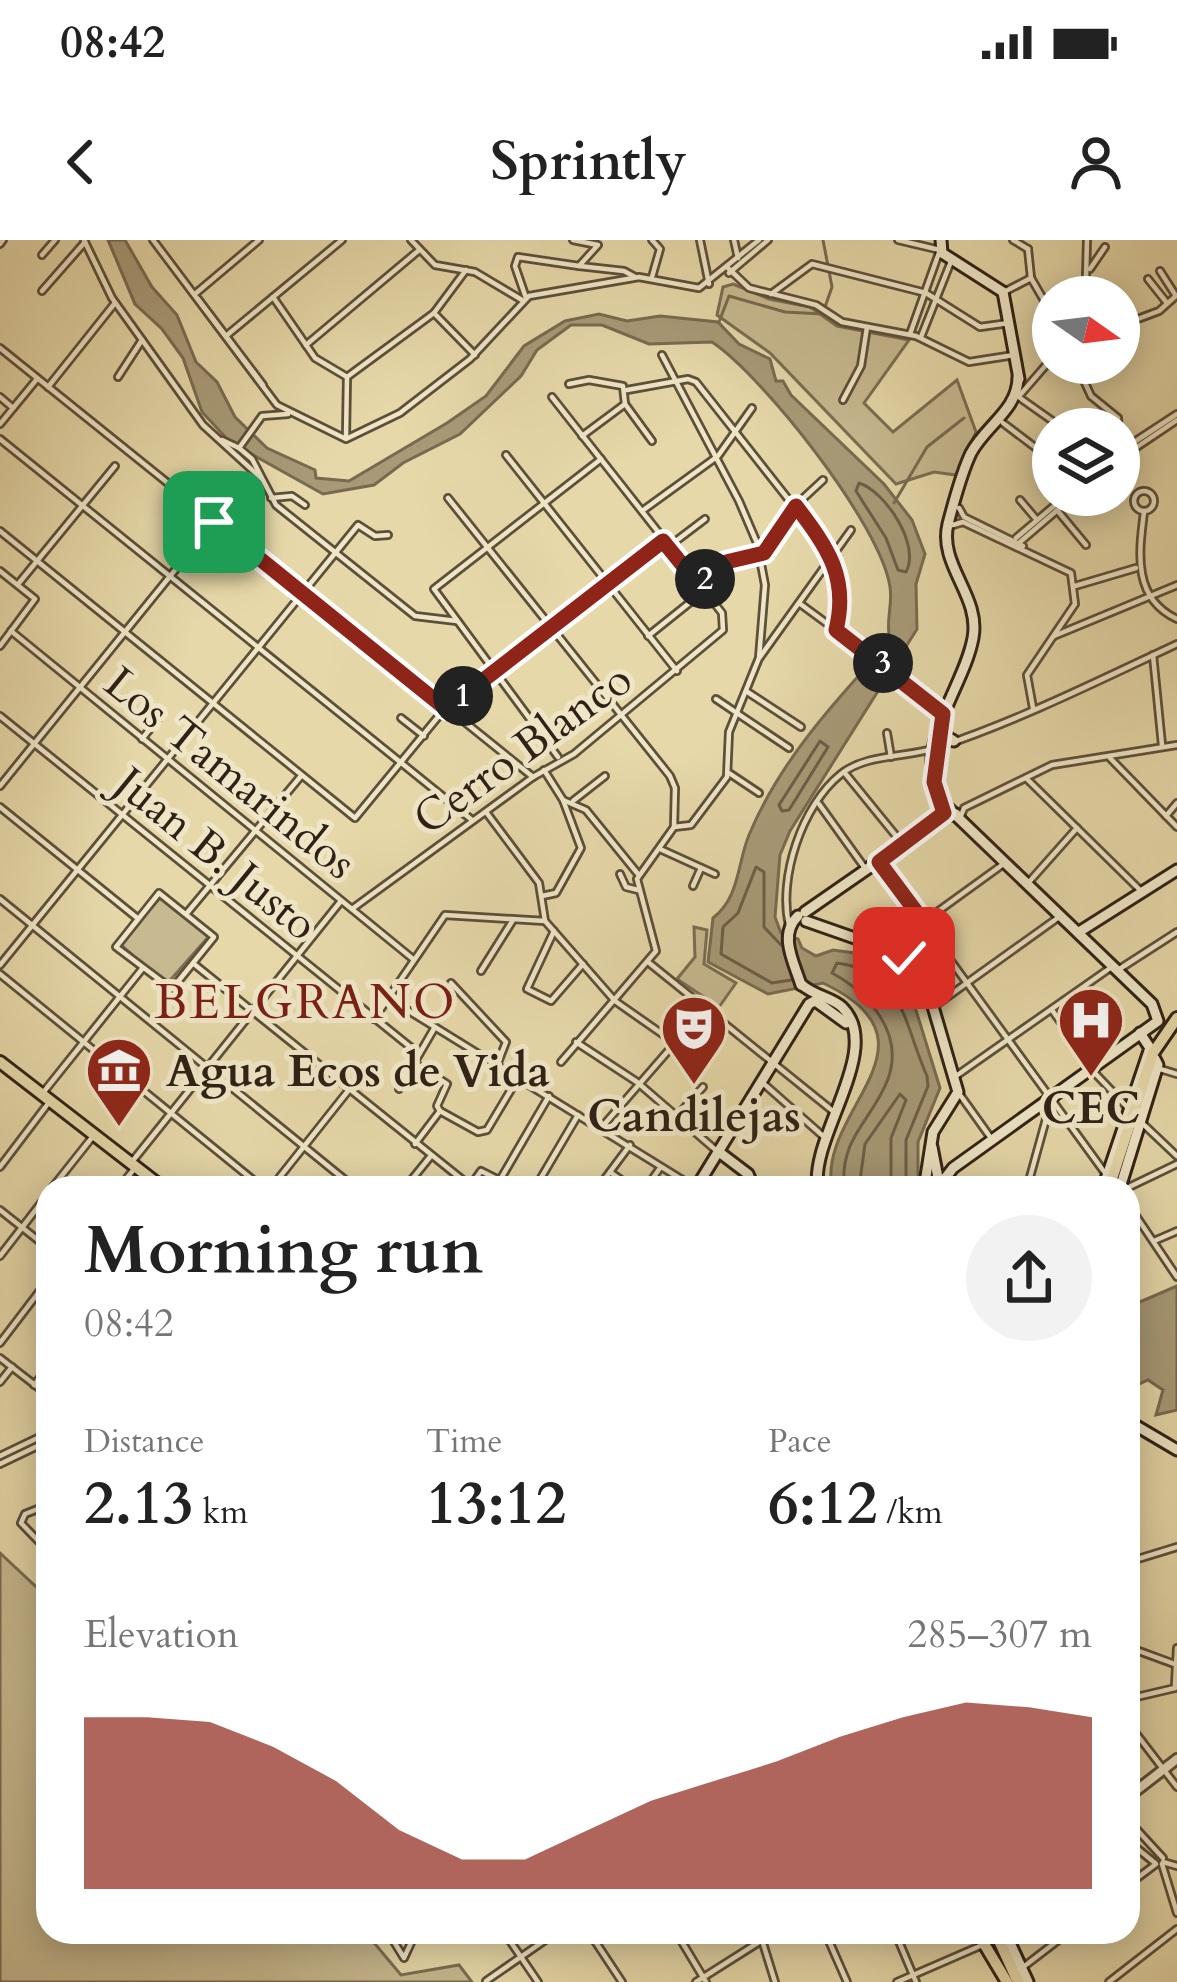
<!DOCTYPE html>
<meta charset="utf-8">
<style>
body{margin:0;font-family:Cardo,serif;background:#f2f2f2;color:#222;height:100vh;display:flex;flex-direction:column;font-size:45px;white-space:nowrap}
*{box-sizing:border-box;margin:0}
p{font-size:39px;color:#767676}
.icon{flex:none;width:66px;height:66px;fill:none;stroke:currentColor;stroke-width:2;stroke-linecap:round;stroke-linejoin:round}
.map{position:relative;flex:1;overflow:hidden}
.drawer{position:absolute;left:36px;top:936px;width:1104px;height:768px;display:flex;flex-direction:column;background:#fff;border-radius:36px;box-shadow:0 6px 30px #0003}
.drawer>*{flex:none}
.needle{width:78px;rotate:104deg}
.buttons{position:absolute;left:1032px;top:36px;display:grid;gap:24px}
.buttons a{display:grid;place-items:center;width:108px;height:108px;border-radius:50%;background:#fff;box-shadow:0 6px 30px #0003;font-size:60px}
.pin{position:absolute;display:grid;place-items:center;width:102px;height:102px;color:#fff;margin:-51px;border-radius:24px;box-shadow:0 6px 18px #0006}
.km{position:absolute;width:60px;height:60px;margin:-30px;border-radius:50%;background:#222;color:#fff;font-size:33px;line-height:60px;text-align:center}
.round{display:grid;place-items:center;flex:none;width:126px;height:126px;border-radius:63px;background:#f2f2f2}
.overview{display:flex;align-items:center;justify-content:space-between;height:204px;padding:0 48px}
h1{font-size:66px;font-weight:600;line-height:90px}
.stats{display:grid;grid-template-columns:repeat(3,1fr);gap:18px;height:204px;padding:12px 48px}
.stats div{display:grid;align-content:center}
.stats b{font-size:60px;font-weight:600}
.stats small{font-size:33px;font-weight:400}
.stats p{font-size:33px}
.chart{height:336px;padding:24px 48px}
.chart p{display:flex;justify-content:space-between}
.chart svg{width:100%;height:216px;margin-top:12px;fill:#8f2418;opacity:.7}
.status{display:flex;justify-content:space-between;align-items:center;height:84px;padding:0 60px;background:#fff;direction:ltr}
.status svg{height:33px;fill:currentColor}
header{display:flex;justify-content:space-between;align-items:center;height:156px;padding:0 48px;background:#fff;font-size:54px;font-weight:600}
.map>svg:first-child{display:block}
</style>
<div class="status"><b>08:42</b><svg viewBox="0 0 49 12"><path d="M0 12V9h3v3zM5 12V6h3v6zM10 12V3h3v9zM15 12V0h3v12zM26 1h20v11H26zM47 4h2v5h-2z"/></svg></div>
<header><svg class="icon" aria-label="back" viewBox="0 0 24 24"><path d="M15 5l-7 7 7 7"/></svg>Sprintly<svg class="icon" aria-label="person" viewBox="0 0 24 24"><circle cx="12" cy="8" r="4"/><path d="M4 21q1-7 8-7t8 7"/></svg></header>
<div class="map">
<svg width="1177" height="1742" viewBox="0 0 1177 1742">
<rect width="100%" height="100%" fill="#e6d8a9"/>
<filter id="stains"><feTurbulence type="fractalNoise" baseFrequency=".00167" numOctaves="4"/><feColorMatrix values="0 0 0 0 .2 0 0 0 0 .09 0 0 0 0 .02 0 0 0 .5 -.17"/></filter>
<radialGradient id="worn" r=".72"><stop offset=".6" stop-color="#630" stop-opacity="0"/><stop offset="1" stop-color="#630" stop-opacity=".3"/></radialGradient>
<g fill="#c7b990" stroke="#7b6d52" stroke-width="3">
<path d="M733,44L769,59L810,67L837,86L909,100L864,163L893,192L957,140L976,192L956,235L934,232L896,244L770,113L717,75L723,47Z"/>
<path d="M162,656L210,695L166,745L119,703Z"/>
<path d="M694,687L707,690L704,724L736,743L719,767L677,739L695,717Z"/>
<path d="M0,1313L48,1358V1692H365L401,1735L459,1725L472,1742H0Z"/>
</g>
<g fill="#a89a77" stroke="#786a50" stroke-width="3">
<path d="M108,0H125L152,47L177,75L196,122L217,142L235,177L267,208L315,230L316,238L349,241L447,183L486,156L524,106L565,81L599,74L627,81L660,76L718,82L739,104L770,119L776,141H783L791,155L884,244L912,280L925,314L916,344L917,389L790,591L780,615L775,677L781,693L798,699L802,708L816,716L833,710L862,714L911,754L940,848L918,902V948H832C817,870 950,803 823,743L768,754L708,722L713,678C740,657 737,624 749,595C780,520 837,459 890,401C885,381 893,366 890,347C881,285 763,136 712,102L649,104L602,85H571L537,110L521,136L460,194L403,223L374,245L323,254L230,202L202,172L183,118L162,89L135,64Z"/>
<path d="M1177,1046V1170L1156,1175L1163,1150L1148,1140L1128,1149V1067Z"/>
</g>
<g fill="none" stroke-linecap="round" stroke-linejoin="round">
<g stroke="#6c5e46" stroke-width="3">
<path d="M859,243C885,251 921,305 906,332L898,330L886,298L856,251Z"/>
<path d="M820,501L828,507L789,570L782,571L779,565Z"/>
<path d="M781,705L764,687V632L756,627L738,673L723,687L721,714L772,743L791,740"/>
<path d="M844,948C840,896 872,881 888,839C905,792 867,752 832,733L837,723C905,732 903,783 927,836L928,846L906,900V948"/>
<path d="M859,948L865,904L900,854L906,860L891,898V948"/>
</g>
<g stroke="#786a50" stroke-width="3">
<path d="M823,0L828,26"/>
<path d="M825,67L832,47L829,31"/>
<path d="M719,82L729,56L785,72L822,74"/>
<path d="M894,263L927,207L964,178"/>
</g>
<defs>
<g id="minor">
<path d="M84,0L112,58L203,185L261,238"/>
<path d="M153,0L277,165L346,199L400,173L470,119L529,56L639,37L699,48L759,0"/>
<path d="M411,0L435,25L475,32L522,60"/>
<path d="M573,0L598,5L579,26L624,31L635,37"/>
<path d="M652,0L660,9L652,37"/>
<path d="M700,0L709,44"/>
<path d="M734,0L738,18"/>
<path d="M898,0L940,10L910,94"/>
<path d="M1013,0L1028,9"/>
<path d="M1087,0L1086,37L1095,50L1091,57"/>
<path d="M0,4L3,0"/>
<path d="M1028,9L1031,38L1053,76"/>
<path d="M42,15L55,0"/>
<path d="M728,28L749,48L816,65L842,82L916,96L969,122L1014,115"/>
<path d="M1090,29L1105,7"/>
<path d="M729,33L768,0"/>
<path d="M1148,39L1167,63"/>
<path d="M42,51L85,2"/>
<path d="M1004,52L1031,38"/>
<path d="M195,54L259,0"/>
<path d="M771,54L812,24L926,53L980,87L1009,83"/>
<path d="M273,57L315,118L347,137"/>
<path d="M526,58L515,26L518,17L579,26"/>
<path d="M198,59L263,145"/>
<path d="M434,73L475,115"/>
<path d="M1119,86L1159,71L1176,56L1160,31"/>
<path d="M226,96L342,0"/>
<path d="M921,97L952,19"/>
<path d="M306,105L418,11"/>
<path d="M0,108L533,537"/>
<path d="M1076,123L1091,156L1118,178L1119,200"/>
<path d="M118,137L142,100"/>
<path d="M347,137L434,73L466,30"/>
<path d="M569,144L589,140L623,146L625,164L652,201"/>
<path d="M48,147L115,63"/>
<path d="M627,150L688,139L696,142L822,302L844,365L836,390"/>
<path d="M1020,155L1053,117"/>
<path d="M0,157L13,168"/>
<path d="M1020,158L1054,182"/>
<path d="M843,160L861,126L867,87"/>
<path d="M1003,183L1036,208"/>
<path d="M0,184L37,139"/>
<path d="M582,196L625,164"/>
<path d="M346,197L347,137"/>
<path d="M0,199L472,580"/>
<path d="M222,200L239,208L262,176L288,174"/>
<path d="M239,208L252,219L276,265L415,376L457,381"/>
<path d="M1119,212L1177,174"/>
<path d="M506,215L677,431"/>
<path d="M1119,219L1177,180"/>
<circle cx="1144" cy="261" r="10"/>
<path d="M271,258L292,256L305,265"/>
<path d="M448,258L670,536L675,548L674,587"/>
<path d="M1020,260L1037,280"/>
<path d="M959,268L964,277L1023,306"/>
<path d="M1057,270L1086,305"/>
<path d="M642,271L718,216L752,168"/>
<path d="M1144,272C1139,312 1132,358 1177,379"/>
<path d="M953,285L963,282L1071,333L1075,364L1027,435L1033,468"/>
<path d="M0,291L355,578L442,472L663,301"/>
<path d="M1016,298L1067,255"/>
<path d="M1020,302L1075,255"/>
<path d="M668,307L705,279"/>
<path d="M0,331L35,359L0,406"/>
<path d="M19,343L115,226"/>
<path d="M698,344L726,323L764,313L796,265L823,240"/>
<path d="M1075,346L1136,328"/>
<path d="M799,363L923,454L941,473"/>
<path d="M11,391L413,719"/>
<path d="M648,396L703,352"/>
<path d="M1054,396L1177,345"/>
<path d="M1153,415L1162,505"/>
<path d="M760,417L851,290"/>
<path d="M746,451L801,487"/>
<path d="M716,459L789,508"/>
<path d="M0,476L419,814"/>
<path d="M401,478L424,496"/>
<path d="M887,493L891,517"/>
<path d="M142,499L161,475"/>
<path d="M558,517L434,349L601,219"/>
<path d="M1110,518L1177,587"/>
<path d="M544,530L563,560L586,570L638,634"/>
<path d="M844,532L901,602"/>
<path d="M729,533L759,553"/>
<path d="M1026,538L1141,651"/>
<path d="M0,546L214,282"/>
<path d="M573,561L605,536"/>
<path d="M819,564L867,631"/>
<path d="M0,567L136,677"/>
<path d="M486,572L539,643L545,681L615,761L675,803"/>
<path d="M961,576L964,568L1052,525L1177,505"/>
<path d="M1166,576L1177,563"/>
<path d="M660,609L715,634"/>
<path d="M879,622L1105,933"/>
<path d="M620,634L626,647L638,650"/>
<path d="M1029,642L1077,588"/>
<path d="M693,646L701,628"/>
<path d="M159,653L214,697L172,749L116,707Z"/>
<path d="M542,656L556,653L581,608L563,560"/>
<path d="M0,659L355,948"/>
<path d="M352,669L533,537L574,514L723,390L722,373L552,157"/>
<path d="M187,673L301,536"/>
<path d="M789,685C778,638 802,565 841,534C867,513 909,518 939,507C1020,480 1100,440 1177,404"/>
<path d="M554,691L527,749L551,761L583,724"/>
<path d="M886,709L1002,625"/>
<path d="M648,722L834,872"/>
<path d="M194,724L469,945"/>
<path d="M0,725L358,285L375,296L388,295"/>
<path d="M1118,730L1177,692"/>
<path d="M481,731L513,680"/>
<path d="M0,734L263,948"/>
<path d="M451,743L506,802L497,825"/>
<path d="M388,758L694,947"/>
<path d="M932,768L1059,677"/>
<path d="M1052,770L1070,795"/>
<path d="M374,779L445,675L545,681"/>
<path d="M576,802L637,842L718,912"/>
<path d="M561,822L656,711L637,639L674,587L691,585L727,537L729,492L759,418L765,345L757,303L739,261L662,115"/>
<path d="M414,823L447,844L437,866L440,871"/>
<path d="M1157,828L1177,834"/>
<path d="M1091,829L1128,868"/>
<path d="M956,836L1113,726"/>
<path d="M764,844L823,896"/>
<path d="M399,849L435,787"/>
<path d="M958,852L993,901"/>
<path d="M42,854L142,729"/>
<path d="M676,877L703,847"/>
<path d="M1142,883L1177,916"/>
<path d="M602,887L675,803L690,756"/>
<path d="M415,904L440,871L478,892L487,890L518,838"/>
<path d="M131,923L341,661"/>
<path d="M0,927L47,865"/>
<path d="M610,932L633,948"/>
<path d="M500,940L549,856"/>
<path d="M52,948L94,895"/>
<path d="M119,948L134,929"/>
<path d="M271,948L348,851"/>
<path d="M405,948L430,917"/>
<path d="M469,948L481,931L515,948"/>
<path d="M535,948L578,875"/>
<path d="M598,948L630,905"/>
<path d="M646,948L660,928"/>
<path d="M1027,948L1051,861"/>
<path d="M1127,948L1177,924"/>
<path d="M1128,964L1177,1037"/>
<path d="M0,970L48,1008"/>
<path d="M1154,1001L1177,991"/>
<path d="M0,1016L48,954"/>
<path d="M0,1103L48,1040"/>
<path d="M0,1118L48,1155"/>
<path d="M0,1142L12,1127"/>
<path d="M34,1145L48,1128"/>
<path d="M0,1216L48,1193"/>
<path d="M0,1224L48,1201"/>
<path d="M48,1265L25,1274L21,1283L48,1311"/>
<path d="M1128,1322L1177,1307"/>
<path d="M1128,1407L1177,1425"/>
<path d="M1175,1445L1177,1408"/>
<path d="M1128,1459L1175,1448"/>
<path d="M1128,1483L1177,1547"/>
<path d="M1128,1580L1163,1618"/>
<path d="M1128,1601L1155,1623"/>
<path d="M1163,1622L1177,1626"/>
<path d="M1162,1624L1177,1673"/>
<path d="M1128,1645L1156,1624"/>
<path d="M388,1692L404,1718L416,1692"/>
<path d="M504,1692L538,1742"/>
<path d="M589,1692L622,1742"/>
<path d="M676,1692L706,1742"/>
<path d="M825,1692L847,1742"/>
<path d="M895,1692L916,1742"/>
<path d="M762,1700L775,1742"/>
<path d="M1022,1728L1069,1692"/>
<path d="M486,1741L557,1692"/>
<path d="M696,1742L775,1692"/>
<path d="M897,1742L980,1706"/>
<path d="M1109,1742L1177,1689"/>
</g>
<path id="tertiary" d="M1128,1557L1177,1519"/>
<g id="secondary">
<path d="M941,0L942,13L1003,52L1019,139"/>
<path d="M942,494L954,501"/>
<path d="M805,672L942,577L956,574"/>
<path d="M798,676C778,695 794,722 801,745"/>
<path d="M806,681L886,709L913,726L929,753L958,852L933,892L925,943"/>
<path d="M1079,692L1177,630"/>
<path d="M801,744C814,756 831,757 842,767C885,809 809,897 818,948"/>
<path d="M817,762L846,783"/>
<path d="M932,907L939,943"/>
<path d="M719,912L748,934L754,948"/>
<path d="M939,946L953,928L1158,781L1152,764L944,564C907,512 964,449 973,398C981,356 938,325 948,284C954,261 961,234 971,213C986,185 1018,170 1018,137"/>
<path d="M696,948L809,764L820,758"/>
<path d="M1103,948L1150,808L1140,793"/>
<path d="M1120,948L1158,825L1155,819"/>
<path d="M1128,1181L1177,1210"/>
<path d="M1005,1692L1028,1742"/>
</g>
<g id="primary">
<path d="M0,822L163,948"/>
<path d="M1109,948L1153,813L1177,778"/>
<path d="M977,1692L1007,1742"/>
<path d="M995,1692L1018,1742"/>
</g>
</defs>
<use href="#minor" stroke="#5d4f3a" stroke-width="10"/>
<use href="#tertiary" stroke="#5d4f3a" stroke-width="14"/>
<use href="#secondary" stroke="#2f2115" stroke-width="15"/>
<use href="#primary" stroke="#2f2115" stroke-width="16"/>
<use href="#minor" stroke="#efe6c7" stroke-width="4.5"/>
<use href="#tertiary" stroke="#efe6c7" stroke-width="8"/>
<use href="#secondary" stroke="#efe6c7" stroke-width="9"/>
<use href="#primary" stroke="#e6d8a9" stroke-width="10"/>
</g>
<g fill="none" stroke-linecap="round" stroke-linejoin="round">
<defs>
<path id="route" d="M214,282L446,469L663,301L698,344L726,322L764,313L796,266C828,308 849,338 836,390L943,474L934,542L944,573L879,622L923,681L886,709L904,718"/>
</defs>
<use href="#route" stroke="#fff" stroke-width="24"/>
<use href="#route" stroke="#8f2418" stroke-width="15"/>
</g>
<defs>
<symbol id="hospital-pin" viewBox="-11 -11 22 30"><path d="M0 17L-7.5 6A9.5 9.5 0 1 1 7.5 6Z" fill="#8f2418" stroke="#efe6c7"/><path d="M-5-5h3v3.5h4V-5h3V5h-3V1.5h-4V5h-3Z" fill="#fff"/></symbol>
<symbol id="theatre-pin" viewBox="-11 -11 22 30"><path d="M0 17L-7.5 6A9.5 9.5 0 1 1 7.5 6Z" fill="#8f2418" stroke="#efe6c7"/><path d="M-5-5.5Q0-4 5-5.5V0Q5 5 0 6Q-5 5-5 0ZM-3.3-2.5H-1v1.5H-3.3ZM1-2.5H3.3v1.5H1ZM-2.8 1Q0 5.5 2.8 1Z" fill="#fff"/></symbol>
<symbol id="museum-pin" viewBox="-11 -11 22 30"><path d="M0 17L-7.5 6A9.5 9.5 0 1 1 7.5 6Z" fill="#8f2418" stroke="#efe6c7"/><path d="M0-6L6-3V-2H-6V-3ZM-5-1h2V3h-2ZM-1-1h2V3h-2ZM3-1h2V3H3ZM-6 4H6V6H-6Z" fill="#fff"/></symbol>
</defs>
<g fill-rule="evenodd">
<use href="#hospital-pin" x="1053" y="742" width="76" height="104"/>
<use href="#theatre-pin" x="656" y="750" width="76" height="104"/>
<use href="#museum-pin" x="81" y="792" width="76" height="104"/>
</g>
<g text-anchor="middle" stroke-width="10" stroke-linejoin="round" paint-order="stroke">
<g font-size="45" fill="#2f2115" stroke="#efe6c7">
<text transform="translate(522 508) rotate(-36)" y="16">Cerro Blanco</text>
<text transform="translate(231 532) rotate(39)" y="16">Los Tamarindos</text>
<text transform="translate(217 613) rotate(39)" y="16">Juan B. Justo</text>
</g>
<g font-size="45" font-weight="bold" fill="#2f2115" stroke="#efe6c7">
<text x="166" y="846" text-anchor="start">Agua Ecos de Vida</text>
<text x="1091" y="883">CEC</text>
<text x="694" y="891">Candilejas</text>
</g>
<g font-size="48" letter-spacing="3" fill="#7a1f14" stroke="#efe6c7">
<text x="306" y="778">BELGRANO</text>
</g>
</g>
<rect width="100%" height="100%" filter="url(#stains)"/>
<rect width="100%" height="100%" fill="url(#worn)"/>
</svg>
<div class="buttons">
<a><svg class="needle" viewBox="-14 -14 28 28"><path d="M0-13l5 13h-10z" fill="#e53935"/><path d="M0 13l5-13h-10z" fill="#767676"/></svg></a>
<a><svg class="icon" aria-label="layers" viewBox="0 0 24 24"><path d="M12 4l9 5-9 5-9-5zM3 14l9 5 9-5"/></svg></a>
</div>
<div class="pin" style="left:214px;top:282px;background:#1e9e55"><svg class="icon" aria-label="arrive" viewBox="0 0 24 24"><path d="M6 21V4h12l-3 4 3 4H6"/></svg></div>
<div class="pin" style="left:904px;top:718px;background:#d93025"><svg class="icon" aria-label="check" viewBox="0 0 24 24"><path d="M5 12l5 5 9-10"/></svg></div>
<b class="km" style="left:463px;top:456px">1</b>
<b class="km" style="left:705px;top:339px">2</b>
<b class="km" style="left:883px;top:423px">3</b>
<section class="drawer">
<div class="overview"><div><h1>Morning run</h1><p>08:42</p></div><a class="round"><svg class="icon" aria-label="share" viewBox="0 0 24 24"><path d="M12 15V3M7 8l5-5 5 5M5 13v7h14v-7"/></svg></a></div>
<div class="stats">
<div><p>Distance</p><b>2.13<small> km</small></b></div>
<div><p>Time</p><b>13:12</b></div>
<div><p>Pace</p><b>6:12<small> /km</small></b></div>
</div>
<div class="chart"><p><span>Elevation</span>285–307 m</p>
<svg viewBox="0 0 160 44" preserveAspectRatio="none"><path d="M0 44V9L10 9L20 10L30 15L40 22L50 32L60 38L70 38L80 32L90 26L100 22L110 18L120 13L130 9L140 6L150 7L160 9V44z"/></svg>
</div>
</section>
</div>
